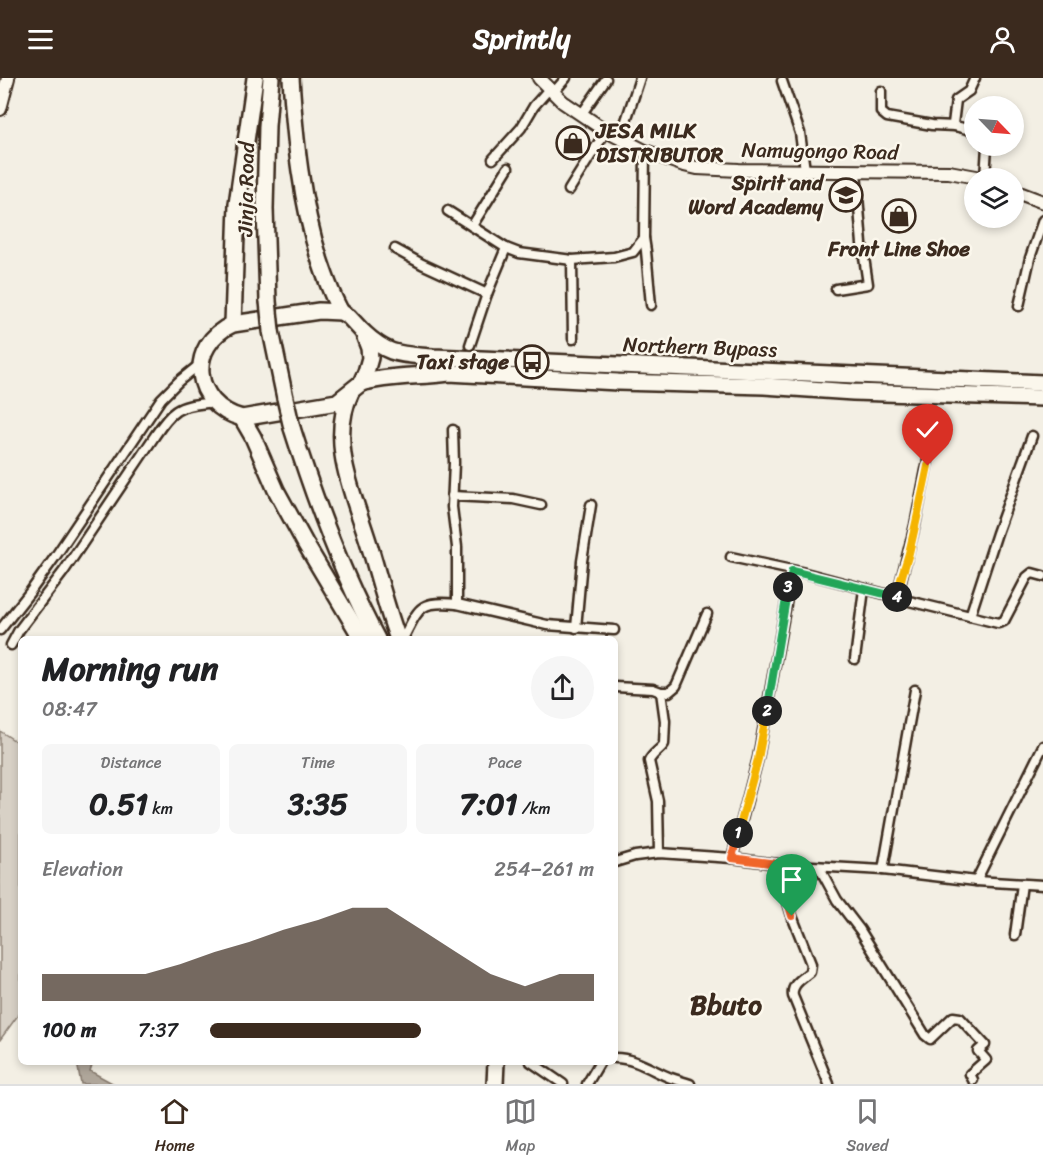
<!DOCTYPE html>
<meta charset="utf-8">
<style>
body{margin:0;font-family:Sriracha,sans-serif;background:#f6f6f6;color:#202124;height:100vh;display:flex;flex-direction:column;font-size:22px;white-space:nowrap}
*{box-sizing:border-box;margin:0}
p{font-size:20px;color:#757577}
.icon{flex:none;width:33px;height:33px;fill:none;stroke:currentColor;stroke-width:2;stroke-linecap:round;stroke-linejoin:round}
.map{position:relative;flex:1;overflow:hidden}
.drawer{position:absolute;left:18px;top:558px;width:600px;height:429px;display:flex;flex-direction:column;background:#fff;border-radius:9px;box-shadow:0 3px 9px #0003}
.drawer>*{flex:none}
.needle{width:39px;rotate:115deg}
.tools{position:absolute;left:964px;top:18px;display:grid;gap:12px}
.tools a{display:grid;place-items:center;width:60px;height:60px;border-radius:50%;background:#fff;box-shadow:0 3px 9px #0003;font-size:30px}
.pin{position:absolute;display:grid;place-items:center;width:51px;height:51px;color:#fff;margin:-62px -26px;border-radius:50% 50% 50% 0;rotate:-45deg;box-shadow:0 0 6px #0007}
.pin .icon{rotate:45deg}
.km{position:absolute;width:30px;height:30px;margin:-15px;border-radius:50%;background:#222;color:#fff;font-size:16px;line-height:30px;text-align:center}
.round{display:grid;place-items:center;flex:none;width:63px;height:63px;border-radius:32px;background:#f6f6f6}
.summary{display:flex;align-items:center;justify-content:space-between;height:102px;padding:0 24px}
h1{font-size:33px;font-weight:800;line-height:45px}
.figures{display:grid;grid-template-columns:repeat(3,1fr);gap:9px;height:102px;padding:6px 24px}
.figures div{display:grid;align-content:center;border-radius:9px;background:#f6f6f6;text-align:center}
.figures b{font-size:30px;font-weight:800}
.figures small{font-size:16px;font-weight:400}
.figures p{font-size:16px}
.chart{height:168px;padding:12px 24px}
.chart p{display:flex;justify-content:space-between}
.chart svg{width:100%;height:108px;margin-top:6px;fill:#3b2a1e;opacity:.7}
ul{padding:0 24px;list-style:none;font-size:20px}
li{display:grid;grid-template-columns:96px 72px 1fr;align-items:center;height:45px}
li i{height:15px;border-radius:8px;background:#3b2a1e}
header{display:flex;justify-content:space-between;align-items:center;height:78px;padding:0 24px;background:#3b2a1e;color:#fff;font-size:27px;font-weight:800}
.tab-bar{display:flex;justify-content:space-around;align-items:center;height:84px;border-top:2px solid #e0e0e0;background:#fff;font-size:16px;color:#757577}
.tab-bar a{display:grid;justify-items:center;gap:3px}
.tab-bar .current{color:#3b2a1e}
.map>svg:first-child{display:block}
</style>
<header><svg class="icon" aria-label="menu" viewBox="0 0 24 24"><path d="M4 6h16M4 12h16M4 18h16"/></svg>Sprintly<svg class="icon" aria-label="person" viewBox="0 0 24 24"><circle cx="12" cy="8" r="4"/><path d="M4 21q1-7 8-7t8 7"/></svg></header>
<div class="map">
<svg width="1043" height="1006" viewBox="0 0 1043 1006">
<rect width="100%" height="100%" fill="#f3efe4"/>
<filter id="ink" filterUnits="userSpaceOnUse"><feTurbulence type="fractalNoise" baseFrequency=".0167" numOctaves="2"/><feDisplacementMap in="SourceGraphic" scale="12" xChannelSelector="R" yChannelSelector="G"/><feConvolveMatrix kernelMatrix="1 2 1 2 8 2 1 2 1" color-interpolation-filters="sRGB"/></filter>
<g filter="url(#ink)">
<path fill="#d8d1c6" stroke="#8a7e72" stroke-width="1.5" d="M0,653L21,667V933L0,962Z"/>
<path fill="#afa69a" stroke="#817468" stroke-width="1.5" d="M78,984H93L90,993L114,1006H81L78,990Z"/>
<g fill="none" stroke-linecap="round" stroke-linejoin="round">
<defs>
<g id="street">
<path d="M782,3L800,55L805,92"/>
<path d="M881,13V34L887,39L932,47L955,48"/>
<path d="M553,15L566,0"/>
<path d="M581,37L606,1"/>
<path d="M975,53L955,48L953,46L956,22L969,13L975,0"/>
<path d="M620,61L640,0"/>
<path d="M493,81L521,50L534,28L549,11"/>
<path d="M985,100L987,68"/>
<path d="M569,112L606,53"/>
<path d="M448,133L506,170L519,175L572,182L614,179L633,174L644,160L645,73"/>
<path d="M472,148L508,90"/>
<path d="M644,160L646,173L651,227"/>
<path d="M395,171L422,186L487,216"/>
<path d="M572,182L573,261"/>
<path d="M836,211L868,206L862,166L856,94"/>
<path d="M1019,228L1030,180L1043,142"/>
<path d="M470,267L487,216L506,170"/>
<path d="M935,347L915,447L900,506L899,515L900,520L905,522L998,545L1004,543L1027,499L1032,495L1043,498"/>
<path d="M452,418L513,421L541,427"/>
<path d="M731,479L801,494L900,520"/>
<path d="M457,526L547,547L614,552"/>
<path d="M970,538L997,455L1032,358"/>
<path d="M576,550L582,483L591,427"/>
<path d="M0,552L30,514L55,479L161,321L179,303L200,286"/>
<path d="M403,561C419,530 419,522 457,526V469L452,429L454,385L453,352"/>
<path d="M11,567L19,552L64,493L154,359C160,350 167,339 176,333C186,326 202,326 214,324"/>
<path d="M855,581L864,511"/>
<path d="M615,609L653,611L661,614L665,643L664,666C660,672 652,676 649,683L658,723L659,775"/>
<path d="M661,614H669L676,608L707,536"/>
<path d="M732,780L758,680L792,493"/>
<path d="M615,784L635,778L659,775L674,776L732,780L777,786L883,792L976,803L1043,807"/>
<path d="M777,786L792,838L811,886L810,894C802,901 791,906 793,918L829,1006"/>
<path d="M819,789L837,822L860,852L925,957L930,961L953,939L960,940L985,967L978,973L986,982L970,996L973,1002"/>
<path d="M883,792L915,612"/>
<path d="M976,803L1043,668"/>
<path d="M1015,857L1022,806"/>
<path d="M615,980C635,980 653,993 671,1000C677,1002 684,1004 690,1006"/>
<path d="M531,984L563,1006"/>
<path d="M587,1006L600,984"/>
</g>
<g id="secondary">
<path d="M539,0L563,24L606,53L645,73L684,87L697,90L739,92L949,94L982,100"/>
<path d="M0,31L8,0"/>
<path d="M1014,113L1043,124"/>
</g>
<g id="highway">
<path d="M291,0C295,62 301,123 320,183C326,201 332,218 341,234"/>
<path d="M268,223L265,131L267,48L271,0"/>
<path d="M319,233L341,234L349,239L363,254L369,270L370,280L366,294L361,305L337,324L242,340C193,327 185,268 233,246Z"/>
<path d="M233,246L237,126L255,0"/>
<path d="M271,253L285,320"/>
<path d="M363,254C389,278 399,276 433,279L1043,305"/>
<path d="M361,305C389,297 420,299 449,295L618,304L764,308L853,314L1043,320"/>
<path d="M351,314C326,366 357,423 371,473C380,503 387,532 398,561"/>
<path d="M242,340L253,359L276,412L305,465L362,561"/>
<path d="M292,350C315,423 341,494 377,561"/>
<path d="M495,1006L496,984"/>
</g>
</defs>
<use href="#street" stroke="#3b2a1e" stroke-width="13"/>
<use href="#secondary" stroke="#3b2a1e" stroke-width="16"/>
<use href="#highway" stroke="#3b2a1e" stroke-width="20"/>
<use href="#street" stroke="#fbf7ec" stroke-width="8"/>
<use href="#secondary" stroke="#fbf7ec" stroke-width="12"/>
<use href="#highway" stroke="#fbf7ec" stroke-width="15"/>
<defs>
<g id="highway-bridge">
<path d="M268,223L271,253"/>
<path d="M285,320L292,350"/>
</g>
</defs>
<use href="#highway-bridge" stroke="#3b2a1e" stroke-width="20" stroke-linecap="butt"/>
<use href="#highway-bridge" stroke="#fbf7ec" stroke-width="15"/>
</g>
</g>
<g fill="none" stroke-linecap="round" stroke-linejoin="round" filter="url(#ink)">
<defs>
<path id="split-1" d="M738,755L732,780L777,786L792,838"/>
<path id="split-2" d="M738,755L758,681L767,633"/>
<path id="split-3" d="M767,633L788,509"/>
<path id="split-4" d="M788,509L792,493L897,519"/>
<path id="split-5" d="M897,519L900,520C896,509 906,487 909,475C916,446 922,417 928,388"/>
</defs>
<use href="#split-1" stroke="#fff" stroke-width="12"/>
<use href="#split-2" stroke="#fff" stroke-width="12"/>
<use href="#split-3" stroke="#fff" stroke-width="12"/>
<use href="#split-4" stroke="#fff" stroke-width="12"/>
<use href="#split-5" stroke="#fff" stroke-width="12"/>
<use href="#split-1" stroke="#f0652b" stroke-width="8"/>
<use href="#split-2" stroke="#f5b400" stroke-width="8"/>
<use href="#split-3" stroke="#22a559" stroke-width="8"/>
<use href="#split-4" stroke="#22a559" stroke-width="8"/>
<use href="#split-5" stroke="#f5b400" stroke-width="8"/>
</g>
<defs>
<symbol id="shop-ring" viewBox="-11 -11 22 22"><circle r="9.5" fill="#fbf7ec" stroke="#3b2a1e" stroke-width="1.5"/><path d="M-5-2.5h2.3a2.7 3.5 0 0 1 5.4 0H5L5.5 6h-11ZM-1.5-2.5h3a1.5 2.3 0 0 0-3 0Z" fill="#3b2a1e"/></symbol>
<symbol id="school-ring" viewBox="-11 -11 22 22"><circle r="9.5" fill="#fbf7ec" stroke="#3b2a1e" stroke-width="1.5"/><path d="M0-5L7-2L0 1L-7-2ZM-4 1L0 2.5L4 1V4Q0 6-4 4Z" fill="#3b2a1e"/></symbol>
<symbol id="bus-ring" viewBox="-11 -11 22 22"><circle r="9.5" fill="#fbf7ec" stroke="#3b2a1e" stroke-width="1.5"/><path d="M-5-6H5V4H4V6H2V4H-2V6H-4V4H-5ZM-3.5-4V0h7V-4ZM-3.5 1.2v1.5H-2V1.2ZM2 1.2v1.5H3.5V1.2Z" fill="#3b2a1e"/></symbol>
</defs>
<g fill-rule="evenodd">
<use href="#shop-ring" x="554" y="46" width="38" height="38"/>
<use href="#school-ring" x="827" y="98" width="38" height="38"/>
<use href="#shop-ring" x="880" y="119" width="38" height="38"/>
<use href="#bus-ring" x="513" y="265" width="38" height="38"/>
</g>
<g text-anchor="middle" stroke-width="5" stroke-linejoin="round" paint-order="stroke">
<g font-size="21" font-weight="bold" fill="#3b2a1e" stroke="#fbf7ec" text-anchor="end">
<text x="596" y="60" text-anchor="start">JESA MILK<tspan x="596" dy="24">DISTRIBUTOR</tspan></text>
<text x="823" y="112">Spirit and<tspan x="823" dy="24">Word Academy</tspan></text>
<text x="899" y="178" text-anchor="middle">Front Line Shoe</text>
<text x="509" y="291">Taxi stage</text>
</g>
<g font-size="21" fill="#3b2a1e" stroke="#fbf7ec">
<text transform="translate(820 73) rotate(1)" y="7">Namugongo Road</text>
<text transform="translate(246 111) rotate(-89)" y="7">Jinja Road</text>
<text transform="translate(700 269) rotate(2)" y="7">Northern Bypass</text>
</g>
<g font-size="27" font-weight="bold" fill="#3b2a1e" stroke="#fbf7ec">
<text x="726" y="936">Bbuto</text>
</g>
</g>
</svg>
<div class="tools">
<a><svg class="needle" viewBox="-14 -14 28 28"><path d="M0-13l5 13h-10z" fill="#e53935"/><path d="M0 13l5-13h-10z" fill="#757577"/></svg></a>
<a><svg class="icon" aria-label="layers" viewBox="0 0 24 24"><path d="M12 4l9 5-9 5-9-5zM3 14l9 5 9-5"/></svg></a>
</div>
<div class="pin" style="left:792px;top:838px;background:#1e9e55"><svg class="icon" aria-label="arrive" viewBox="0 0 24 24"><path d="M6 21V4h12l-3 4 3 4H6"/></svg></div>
<div class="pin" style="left:928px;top:388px;background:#d93025"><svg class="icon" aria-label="check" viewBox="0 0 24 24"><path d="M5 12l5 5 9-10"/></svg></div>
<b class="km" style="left:738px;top:755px">1</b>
<b class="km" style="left:767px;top:633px">2</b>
<b class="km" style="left:788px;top:509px">3</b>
<b class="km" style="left:897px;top:519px">4</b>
<section class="drawer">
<div class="summary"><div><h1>Morning run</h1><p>08:47</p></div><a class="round"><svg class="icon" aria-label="share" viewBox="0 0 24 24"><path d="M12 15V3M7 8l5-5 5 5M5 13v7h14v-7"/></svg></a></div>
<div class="figures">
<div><p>Distance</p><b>0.51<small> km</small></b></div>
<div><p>Time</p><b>3:35</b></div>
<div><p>Pace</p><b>7:01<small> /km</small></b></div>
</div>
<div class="chart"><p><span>Elevation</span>254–261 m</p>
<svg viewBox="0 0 160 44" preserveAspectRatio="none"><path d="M0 44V33L10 33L20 33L30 33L40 29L50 24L60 20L70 15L80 11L90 6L100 6L110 15L120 24L130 33L140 38L150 33L160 33V44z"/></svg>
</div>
<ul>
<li><b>100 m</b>7:37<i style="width:55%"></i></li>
</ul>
</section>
</div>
<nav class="tab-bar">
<a class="current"><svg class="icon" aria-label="home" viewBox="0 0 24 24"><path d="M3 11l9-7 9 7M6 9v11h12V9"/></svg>Home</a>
<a><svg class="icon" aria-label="map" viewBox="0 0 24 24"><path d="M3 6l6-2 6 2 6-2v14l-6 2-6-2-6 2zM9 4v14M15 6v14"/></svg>Map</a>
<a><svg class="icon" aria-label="saved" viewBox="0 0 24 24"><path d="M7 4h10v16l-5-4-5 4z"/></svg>Saved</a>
</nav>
